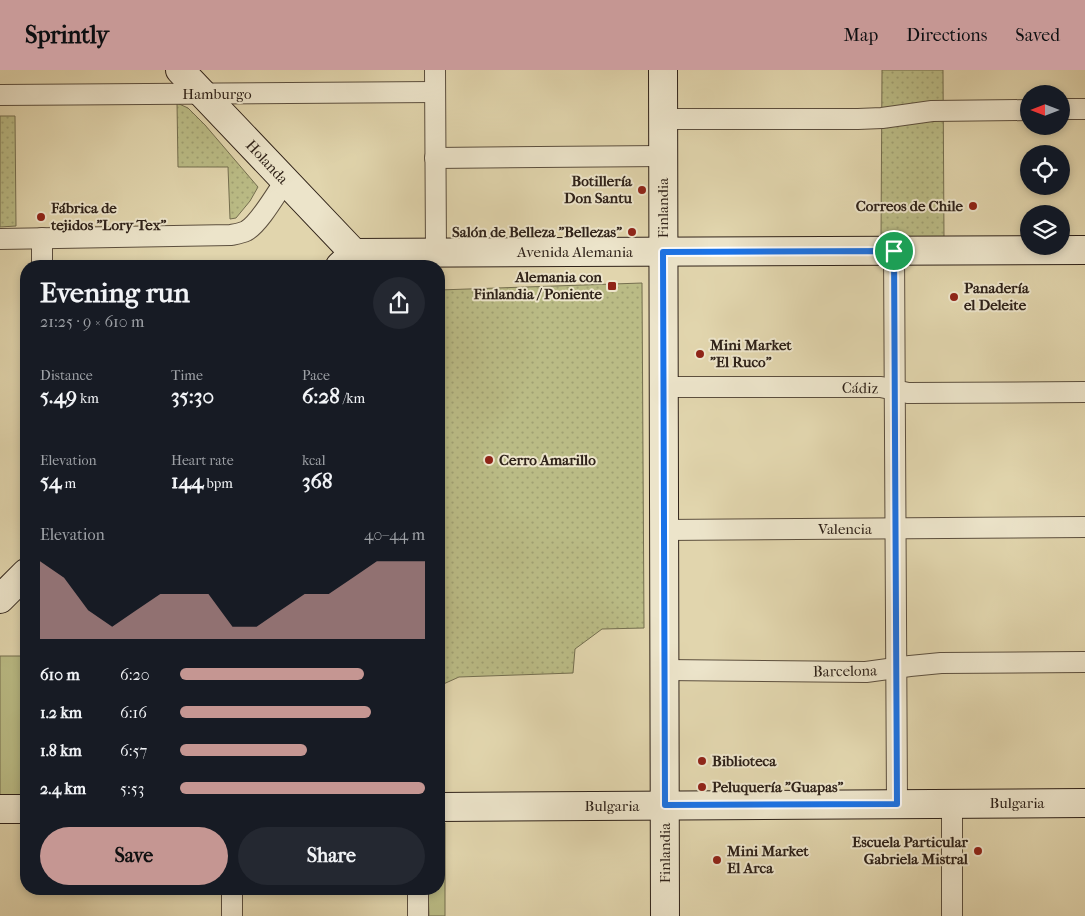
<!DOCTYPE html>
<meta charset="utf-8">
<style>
body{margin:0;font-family:"IM FELL French Canon",serif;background:#242831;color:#f1f3f6;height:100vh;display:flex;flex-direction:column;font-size:19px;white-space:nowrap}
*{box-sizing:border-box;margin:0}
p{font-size:16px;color:#9ea1a6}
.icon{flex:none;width:28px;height:28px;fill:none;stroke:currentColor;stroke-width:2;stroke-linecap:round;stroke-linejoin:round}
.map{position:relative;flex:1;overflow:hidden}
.drawer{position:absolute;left:20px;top:190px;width:425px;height:635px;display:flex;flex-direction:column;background:#171b24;border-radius:20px;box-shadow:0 2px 8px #0003}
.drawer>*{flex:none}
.needle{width:32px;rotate:270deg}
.buttons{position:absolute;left:1020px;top:15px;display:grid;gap:10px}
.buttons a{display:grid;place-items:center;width:50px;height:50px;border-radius:50%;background:#171b24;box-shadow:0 2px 8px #0003;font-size:25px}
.pin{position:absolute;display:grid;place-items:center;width:42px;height:42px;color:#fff;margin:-21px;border:2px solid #fff;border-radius:50%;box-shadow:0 1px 5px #0007}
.round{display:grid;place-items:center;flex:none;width:52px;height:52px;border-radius:26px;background:#242831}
.head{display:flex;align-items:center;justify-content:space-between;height:85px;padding:0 20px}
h1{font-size:28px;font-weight:700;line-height:38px}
.metrics{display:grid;grid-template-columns:repeat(3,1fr);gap:8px;height:85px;padding:5px 20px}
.metrics div{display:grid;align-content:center}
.metrics b{font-size:21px;font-weight:700}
.metrics small{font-size:14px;font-weight:400}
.metrics p{font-size:14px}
.chart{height:140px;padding:10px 20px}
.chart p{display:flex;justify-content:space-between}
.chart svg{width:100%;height:90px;margin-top:5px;fill:#c59692;opacity:.7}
.cta{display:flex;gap:10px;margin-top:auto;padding:10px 20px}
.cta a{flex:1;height:58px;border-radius:30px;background:#c59692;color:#111;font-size:20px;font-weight:700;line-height:58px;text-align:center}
.cta a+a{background:#242831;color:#f1f3f6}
ul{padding:0 20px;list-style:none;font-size:16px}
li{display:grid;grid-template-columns:80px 60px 1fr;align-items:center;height:38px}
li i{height:12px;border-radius:6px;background:#c59692}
header{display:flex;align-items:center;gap:30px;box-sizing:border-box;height:70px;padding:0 25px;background:#c59692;color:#111}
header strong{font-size:24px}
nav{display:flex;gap:28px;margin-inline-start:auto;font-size:18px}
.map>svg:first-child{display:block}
</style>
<header>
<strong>Sprintly</strong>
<nav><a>Map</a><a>Directions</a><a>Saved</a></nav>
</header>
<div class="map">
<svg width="1085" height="846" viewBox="0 0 1085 846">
<defs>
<pattern id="park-dots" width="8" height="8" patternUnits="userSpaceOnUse" patternTransform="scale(1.25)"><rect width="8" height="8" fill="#babb85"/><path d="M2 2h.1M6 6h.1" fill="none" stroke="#a0a072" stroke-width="1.8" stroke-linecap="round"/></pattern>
</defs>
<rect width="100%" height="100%" fill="#e1d5ad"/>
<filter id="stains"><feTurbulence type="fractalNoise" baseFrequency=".004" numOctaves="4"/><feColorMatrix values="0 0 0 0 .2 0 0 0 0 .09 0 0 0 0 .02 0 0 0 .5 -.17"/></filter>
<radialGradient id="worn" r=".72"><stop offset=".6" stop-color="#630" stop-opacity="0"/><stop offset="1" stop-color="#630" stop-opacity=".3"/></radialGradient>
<g fill="#babb85" stroke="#746e4f">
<path d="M0,586H26V739L0,740Z"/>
<path d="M439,753H445V846H429L428,819H439Z"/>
</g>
<g fill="url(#park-dots)" stroke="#746e4f">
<path d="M882,0H943L944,169H881Z"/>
<path d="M177,33L188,38L205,55L258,117L250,131L236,148L230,149L228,97H178Z"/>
<path d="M0,46H15L16,156L0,157Z"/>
<path d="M642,213L644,558L602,559L575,579L573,603L459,607L439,616V220Z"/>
</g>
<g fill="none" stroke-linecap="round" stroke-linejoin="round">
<defs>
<g id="street">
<path d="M435,0L436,183"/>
<path d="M0,25L435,22"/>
<path d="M1061,39H1085"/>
<path d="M663,49H858L882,48L932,41L1029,40"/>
<path d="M435,88L663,86"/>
<path d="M42,168V196"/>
<path d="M0,169L231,165C236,164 242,163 246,161C259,154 276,124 285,111"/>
<path d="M894,181L897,734"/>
<path d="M664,317H881L908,323L1085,322"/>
<path d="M664,460L1085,457"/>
<path d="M665,600L866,602L910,596L941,593L1085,592"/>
<path d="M952,734V846"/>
<path d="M232,819V846"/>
<path d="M418,819V846"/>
</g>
<g id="secondary">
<path d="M180,0L354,183"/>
<path d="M663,0L665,846"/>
<path d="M340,196L354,183L1085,180"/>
<path d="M0,529L26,503"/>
<path d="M439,737L1085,733"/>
<path d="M0,739H26"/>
</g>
</defs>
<use href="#street" stroke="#5c4f3e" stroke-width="22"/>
<use href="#secondary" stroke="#2f2219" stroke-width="30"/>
<use href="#street" stroke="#ece4ca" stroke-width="20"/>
<use href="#secondary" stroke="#ece4ca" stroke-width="28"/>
</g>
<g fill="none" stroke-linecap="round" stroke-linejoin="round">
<defs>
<path id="route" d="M894,181L897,734L665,735L663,182Z"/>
</defs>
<use href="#route" stroke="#fff" stroke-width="10"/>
<use href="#route" stroke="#1a73e8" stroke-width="6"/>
</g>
<g fill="#8f2418" stroke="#ece4ca" stroke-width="2">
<circle cx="642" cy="120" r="5"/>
<circle cx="973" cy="136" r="5"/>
<circle cx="41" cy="147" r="5"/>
<circle cx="632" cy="162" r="5"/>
<rect x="607" y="211" width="10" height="10" rx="2.5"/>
<circle cx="954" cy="227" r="5"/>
<circle cx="700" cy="284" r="5"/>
<circle cx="489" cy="390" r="5"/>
<circle cx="702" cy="691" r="5"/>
<circle cx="702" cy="717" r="5"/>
<circle cx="978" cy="781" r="5"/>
<circle cx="717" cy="790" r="5"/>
</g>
<g text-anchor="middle" stroke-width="4" stroke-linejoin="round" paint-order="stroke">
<g font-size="15" fill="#2f2219" stroke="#ece4ca">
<text x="217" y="29">Hamburgo</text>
<text transform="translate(267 92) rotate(47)" y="5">Holanda</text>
<text transform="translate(663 138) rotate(-90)" y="5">Finlandia</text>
<text x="575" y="187">Avenida Alemania</text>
<text transform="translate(860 318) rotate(1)" y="5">Cádiz</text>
<text x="845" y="464">Valencia</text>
<text transform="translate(845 601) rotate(-1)" y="5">Barcelona</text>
<text x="1017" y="738">Bulgaria</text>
<text x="612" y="741">Bulgaria</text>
<text transform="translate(665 783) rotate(-90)" y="5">Finlandia</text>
</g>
<g font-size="15" font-weight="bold" fill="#2f2219" stroke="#ece4ca" text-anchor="start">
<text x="632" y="116" text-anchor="end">Botillería<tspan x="632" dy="17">Don Santu</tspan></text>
<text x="963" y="141" text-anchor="end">Correos de Chile</text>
<text x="51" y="143">Fábrica de<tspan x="51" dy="17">tejidos "Lory Tex"</tspan></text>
<text x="622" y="167" text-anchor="end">Salón de Belleza "Bellezas"</text>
<text x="602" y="212" text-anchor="end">Alemania con<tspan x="602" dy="17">Finlandia / Poniente</tspan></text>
<text x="964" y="223">Panadería<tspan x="964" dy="17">el Deleite</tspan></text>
<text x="710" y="280">Mini Market<tspan x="710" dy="17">"El Ruco"</tspan></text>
<text x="499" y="395">Cerro Amarillo</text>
<text x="712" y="696">Biblioteca</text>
<text x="712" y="722">Peluquería "Guapas"</text>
<text x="968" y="777" text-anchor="end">Escuela Particular<tspan x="968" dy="17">Gabriela Mistral</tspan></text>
<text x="727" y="786">Mini Market<tspan x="727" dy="17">El Arca</tspan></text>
</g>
</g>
<rect width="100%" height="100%" filter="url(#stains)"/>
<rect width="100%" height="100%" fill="url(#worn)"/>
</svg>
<div class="buttons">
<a><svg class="needle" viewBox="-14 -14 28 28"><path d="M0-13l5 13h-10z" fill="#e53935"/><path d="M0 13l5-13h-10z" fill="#9ea1a6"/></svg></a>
<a><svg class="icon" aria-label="locate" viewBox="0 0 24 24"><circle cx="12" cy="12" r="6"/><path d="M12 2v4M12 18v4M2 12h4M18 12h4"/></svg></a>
<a><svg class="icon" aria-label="layers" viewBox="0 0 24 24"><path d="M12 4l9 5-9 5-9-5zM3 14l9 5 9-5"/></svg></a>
</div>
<div class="pin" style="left:894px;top:181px;background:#1e9e55"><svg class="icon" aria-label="arrive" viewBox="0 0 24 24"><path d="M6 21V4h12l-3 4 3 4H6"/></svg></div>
<section class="drawer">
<div class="head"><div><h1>Evening run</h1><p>21:25 · 9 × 610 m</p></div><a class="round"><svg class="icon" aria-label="share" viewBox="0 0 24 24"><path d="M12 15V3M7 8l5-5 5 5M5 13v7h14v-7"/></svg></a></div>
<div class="metrics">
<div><p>Distance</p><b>5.49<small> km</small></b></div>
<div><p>Time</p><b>35:30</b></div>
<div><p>Pace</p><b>6:28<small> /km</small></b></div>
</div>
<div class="metrics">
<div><p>Elevation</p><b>54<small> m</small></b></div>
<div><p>Heart rate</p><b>144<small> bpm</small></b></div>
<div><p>kcal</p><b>368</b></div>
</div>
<div class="chart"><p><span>Elevation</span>40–44 m</p>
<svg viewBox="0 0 160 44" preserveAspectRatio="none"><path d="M0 44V6L10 14L20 30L30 38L40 30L50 22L60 22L70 22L80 38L90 38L100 30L110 22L120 22L130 14L140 6L150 6L160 6V44z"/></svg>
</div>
<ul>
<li><b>610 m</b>6:20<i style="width:75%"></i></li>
<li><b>1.2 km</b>6:16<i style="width:78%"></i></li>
<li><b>1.8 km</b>6:57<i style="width:52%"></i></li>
<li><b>2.4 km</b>5:53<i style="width:100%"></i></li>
</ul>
<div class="cta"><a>Save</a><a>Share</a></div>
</section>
</div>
